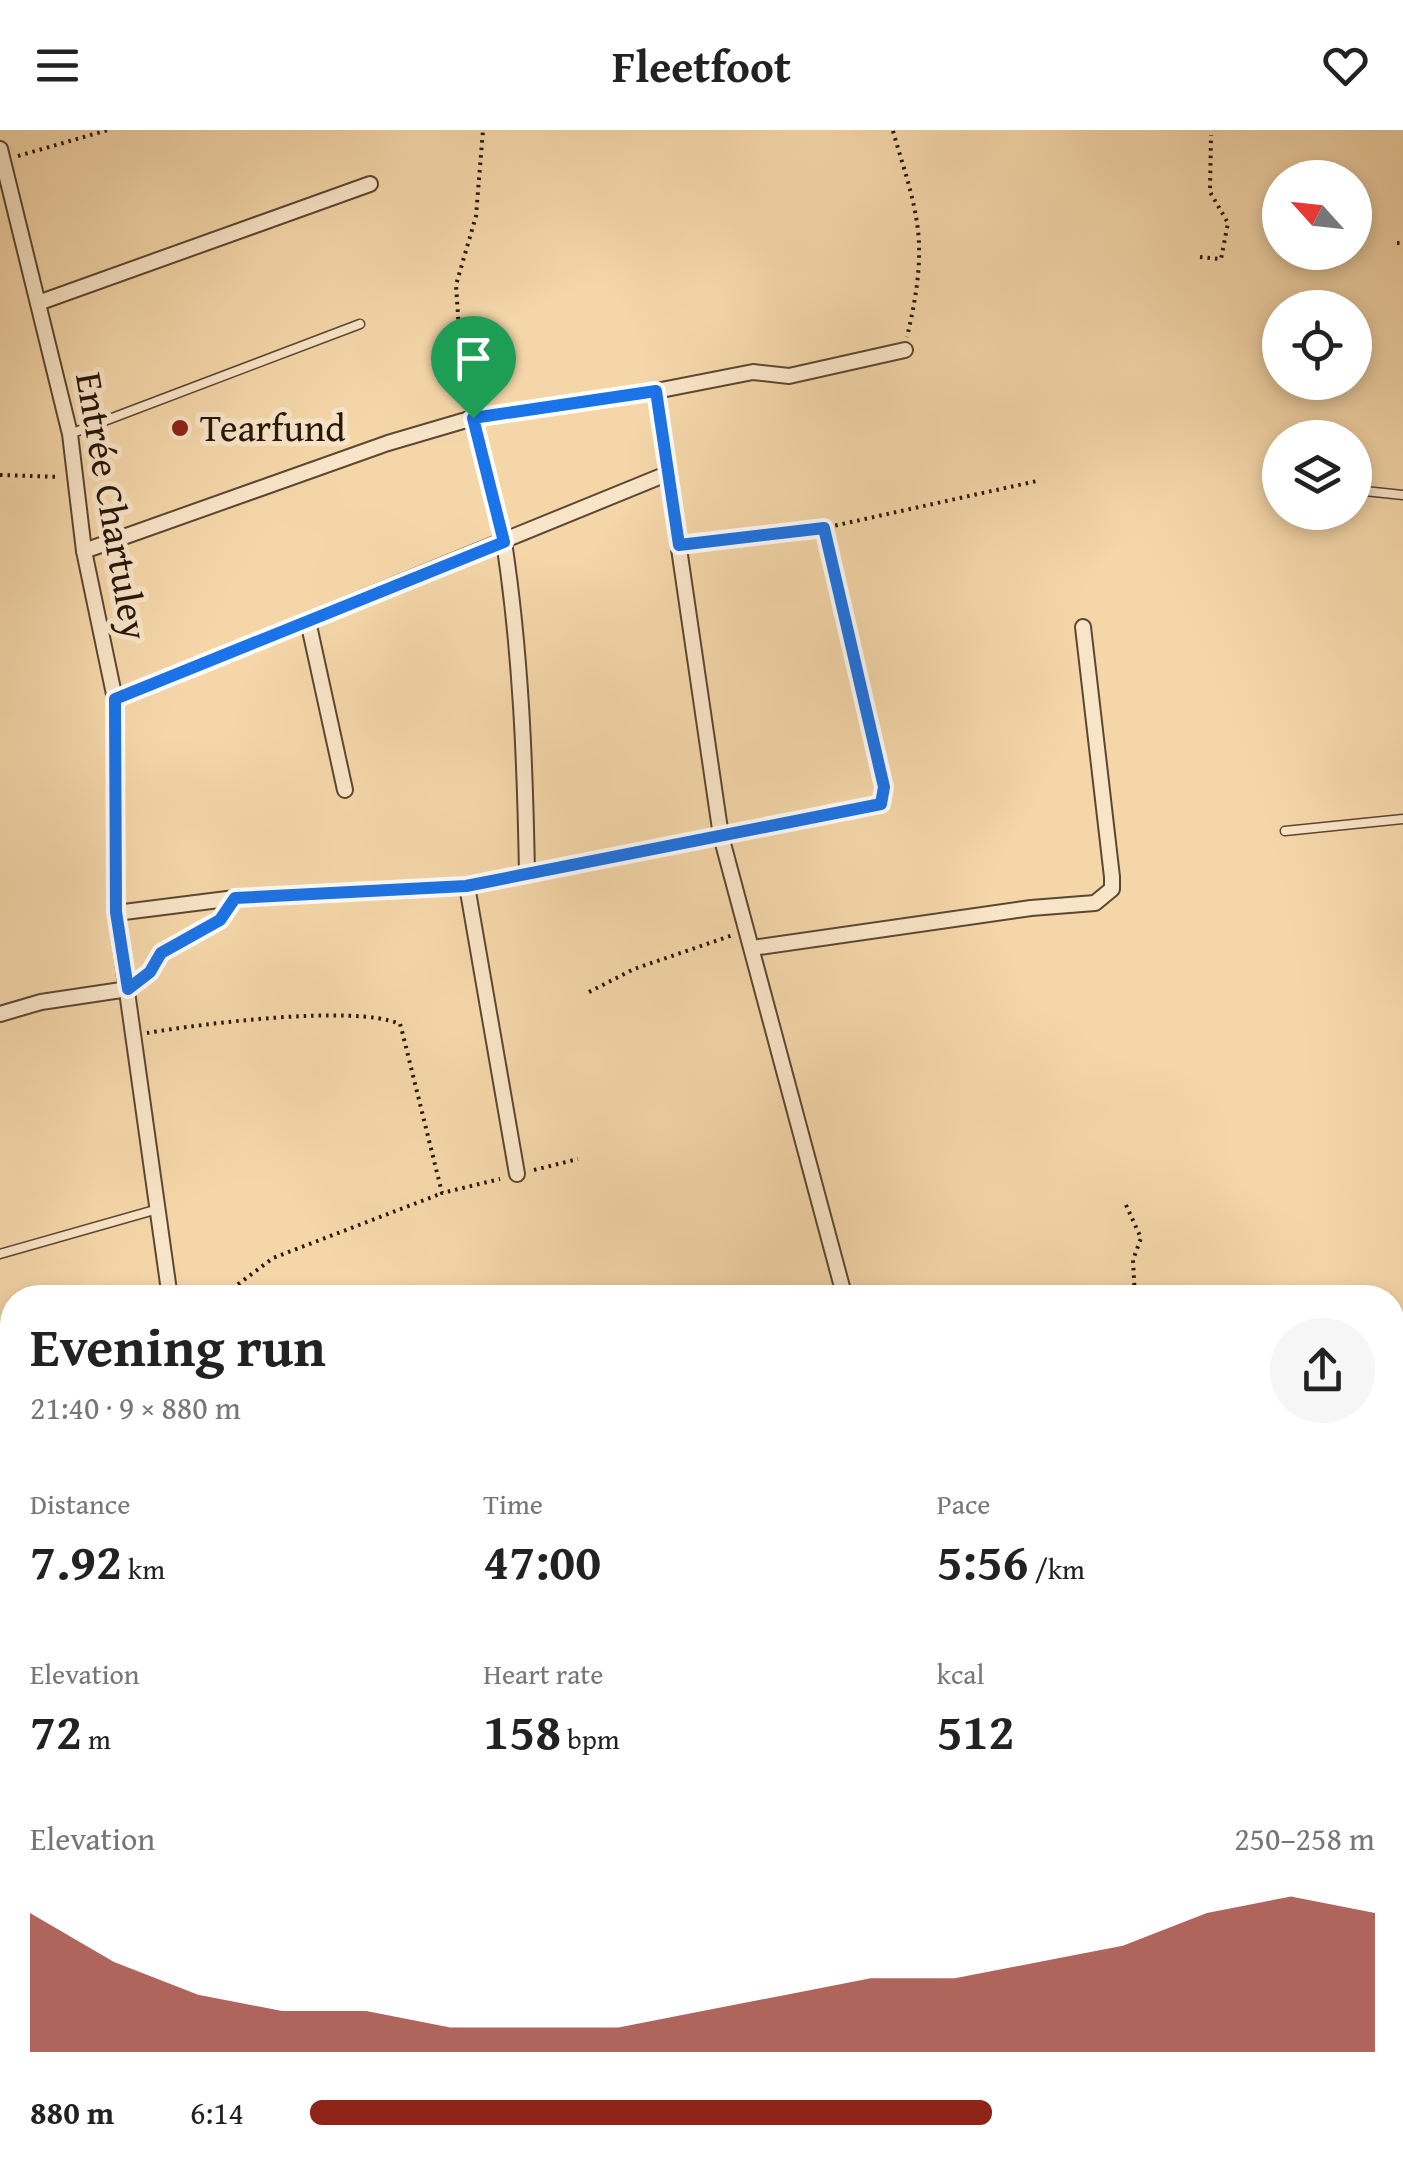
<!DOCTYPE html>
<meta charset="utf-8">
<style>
body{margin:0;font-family:"Gentium Book Plus",serif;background:#f6f6f6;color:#222;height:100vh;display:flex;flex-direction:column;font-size:38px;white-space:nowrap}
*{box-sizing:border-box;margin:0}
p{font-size:32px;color:#767676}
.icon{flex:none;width:55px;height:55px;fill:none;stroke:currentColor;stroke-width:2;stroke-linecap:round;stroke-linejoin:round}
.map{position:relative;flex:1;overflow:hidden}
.sheet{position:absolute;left:0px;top:1155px;width:1405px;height:888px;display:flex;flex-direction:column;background:#fff;border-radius:40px 40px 0 0;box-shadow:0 5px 15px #0003}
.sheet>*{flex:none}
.needle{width:65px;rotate:297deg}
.tools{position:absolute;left:1262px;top:30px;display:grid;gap:20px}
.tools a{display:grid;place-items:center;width:110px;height:110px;border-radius:50%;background:#fff;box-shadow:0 5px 15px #0003;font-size:50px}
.pin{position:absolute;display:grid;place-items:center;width:85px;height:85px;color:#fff;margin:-102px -42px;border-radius:50% 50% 50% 0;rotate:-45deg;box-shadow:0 0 10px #0007}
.pin .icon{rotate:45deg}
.round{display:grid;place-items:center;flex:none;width:105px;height:105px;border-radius:52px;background:#f6f6f6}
.head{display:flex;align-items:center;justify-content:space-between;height:170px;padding:0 30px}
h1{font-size:55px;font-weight:600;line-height:75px}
.metrics{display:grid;grid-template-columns:repeat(3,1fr);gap:15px;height:170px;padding:10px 30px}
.metrics div{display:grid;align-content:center}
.metrics b{font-size:50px;font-weight:600}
.metrics small{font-size:28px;font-weight:400}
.metrics p{font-size:28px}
.chart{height:280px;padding:20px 30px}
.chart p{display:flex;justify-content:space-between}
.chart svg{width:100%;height:180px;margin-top:10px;fill:#8f2418;opacity:.7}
ul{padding:0 30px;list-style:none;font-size:32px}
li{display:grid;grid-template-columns:160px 120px 1fr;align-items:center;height:75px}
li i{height:25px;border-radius:12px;background:#8f2418}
header{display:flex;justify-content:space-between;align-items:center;height:130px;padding:0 30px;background:#fff;font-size:45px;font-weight:600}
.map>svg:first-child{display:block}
</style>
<header><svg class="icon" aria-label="menu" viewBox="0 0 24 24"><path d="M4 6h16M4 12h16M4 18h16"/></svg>Fleetfoot<svg class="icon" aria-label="heart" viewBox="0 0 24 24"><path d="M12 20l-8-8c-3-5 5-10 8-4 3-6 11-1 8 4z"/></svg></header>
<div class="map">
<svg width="1403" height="2042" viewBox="0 0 1403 2042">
<rect width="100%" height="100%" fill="#f4d6a9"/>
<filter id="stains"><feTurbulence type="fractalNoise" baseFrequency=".002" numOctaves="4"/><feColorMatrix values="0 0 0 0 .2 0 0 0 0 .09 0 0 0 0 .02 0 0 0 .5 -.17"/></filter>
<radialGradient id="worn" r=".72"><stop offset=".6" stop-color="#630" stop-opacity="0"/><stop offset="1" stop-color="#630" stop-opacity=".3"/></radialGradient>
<path fill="#d1b68e" stroke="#7d664c" stroke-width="2.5" d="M721,2030H946L950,2042H724Z"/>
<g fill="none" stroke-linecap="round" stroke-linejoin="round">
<defs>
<g id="lane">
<path d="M70,304L360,194"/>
<path d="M1355,360L1403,365"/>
<path d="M1285,701L1403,689"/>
<path d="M0,1124L158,1079"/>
</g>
<g id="street">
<path d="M0,19L70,304L84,421L115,569L116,783L170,1168"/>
<path d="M38,173L370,54"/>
<path d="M656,261L721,706L845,1168"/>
<path d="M504,412C521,523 525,633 527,744"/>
<path d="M84,421L388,313L473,288L656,261L753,242L789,246L905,220"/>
<path d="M308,491L345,660"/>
<path d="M115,569L669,343"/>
<path d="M467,756L517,1044"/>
<path d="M116,783L235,768L467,756L721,706"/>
<path d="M752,818L1031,778L1095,773L1112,759V747L1083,497"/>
<path d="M0,884L41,872L128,859"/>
<path d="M1392,1692L1403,1689"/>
<path d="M1392,1957L1401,1989L1392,2008"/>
<path d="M284,2030L299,2042"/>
<path d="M660,2030L663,2042"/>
<path d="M1341,2030H1369"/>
<path d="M254,2042L269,2030"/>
<path d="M329,2042L353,2030"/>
</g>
<g id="secondary">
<path d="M1392,1901L1403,1884"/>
<path d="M1304,2042L1312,2030"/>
</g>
</defs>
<use href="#lane" stroke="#5c4731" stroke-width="11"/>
<use href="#street" stroke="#5c4731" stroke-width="18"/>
<use href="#secondary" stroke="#291709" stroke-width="24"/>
<g stroke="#291709" stroke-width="4" stroke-dasharray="2.5 5" stroke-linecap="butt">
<path d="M893,1C903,37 918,77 919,115C920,146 914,177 907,207"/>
<path d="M18,26L108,0"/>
<path d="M1397,113H1403"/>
<path d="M1200,127L1221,129L1228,93L1210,62L1211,5"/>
<path d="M470,271L460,215L456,155L476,86L483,0"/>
<path d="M477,305L500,398"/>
<path d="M0,345L60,347"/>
<path d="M694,413L824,398"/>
<path d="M736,703L881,674L884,657L824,398L1037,351"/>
<path d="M139,850L150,842L161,823L221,790L225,784"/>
<path d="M589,862L634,839L733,805"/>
<path d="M147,903C200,894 354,874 400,894L402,901L442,1063L500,1049"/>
<path d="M534,1040L578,1029"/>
<path d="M1126,1075L1141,1108L1133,1130L1135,1168"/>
<path d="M220,1168L273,1128L440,1064"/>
</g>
<use href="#lane" stroke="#f8e4c7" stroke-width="8"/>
<use href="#street" stroke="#f8e4c7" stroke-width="14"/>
<use href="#secondary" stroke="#f8e4c7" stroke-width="20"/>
</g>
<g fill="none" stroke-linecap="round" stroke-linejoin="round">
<defs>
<path id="route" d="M656,261L679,415L824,398L884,657L881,674L466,756L235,768L220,790L161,823L150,842L128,859L116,782L115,569L504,412L473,288Z"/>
</defs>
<use href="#route" stroke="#fff" stroke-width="20"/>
<use href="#route" stroke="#1a73e8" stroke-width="12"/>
</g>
<circle fill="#8f2418" stroke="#f8e4c7" stroke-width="4" cx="180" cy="298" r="10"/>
<g text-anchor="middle" stroke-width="10" stroke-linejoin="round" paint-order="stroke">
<g font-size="38" fill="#291709" stroke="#f8e4c7" text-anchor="start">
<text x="200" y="311">Tearfund</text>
</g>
<g font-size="38" fill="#291709" stroke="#f8e4c7">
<text transform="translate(112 376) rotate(80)" y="13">Entrée Chartuley</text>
</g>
</g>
<rect width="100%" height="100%" filter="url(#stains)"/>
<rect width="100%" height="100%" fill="url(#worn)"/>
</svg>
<div class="tools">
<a><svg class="needle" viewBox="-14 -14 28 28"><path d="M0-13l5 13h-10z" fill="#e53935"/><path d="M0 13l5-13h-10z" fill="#767676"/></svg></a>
<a><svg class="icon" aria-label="locate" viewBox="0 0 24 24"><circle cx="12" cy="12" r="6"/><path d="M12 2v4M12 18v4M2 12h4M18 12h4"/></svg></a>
<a><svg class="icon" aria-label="layers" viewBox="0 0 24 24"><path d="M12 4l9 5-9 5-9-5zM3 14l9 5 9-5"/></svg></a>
</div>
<div class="pin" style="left:473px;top:288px;background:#1e9e55"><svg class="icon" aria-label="arrive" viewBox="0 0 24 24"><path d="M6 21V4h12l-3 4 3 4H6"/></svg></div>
<section class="sheet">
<div class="head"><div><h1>Evening run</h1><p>21:40 · 9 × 880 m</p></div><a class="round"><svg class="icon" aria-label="share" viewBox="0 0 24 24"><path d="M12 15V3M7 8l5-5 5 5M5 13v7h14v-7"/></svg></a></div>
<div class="metrics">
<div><p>Distance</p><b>7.92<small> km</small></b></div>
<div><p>Time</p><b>47:00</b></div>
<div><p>Pace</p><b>5:56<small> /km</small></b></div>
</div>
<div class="metrics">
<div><p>Elevation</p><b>72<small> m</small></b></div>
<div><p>Heart rate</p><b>158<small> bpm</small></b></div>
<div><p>kcal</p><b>512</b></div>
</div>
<div class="chart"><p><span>Elevation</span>250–258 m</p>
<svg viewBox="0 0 160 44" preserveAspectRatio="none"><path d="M0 44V10L10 22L20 30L30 34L40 34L50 38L60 38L70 38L80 34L90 30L100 26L110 26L120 22L130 18L140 10L150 6L160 10V44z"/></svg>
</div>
<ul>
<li><b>880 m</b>6:14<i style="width:64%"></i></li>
</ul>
</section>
</div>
